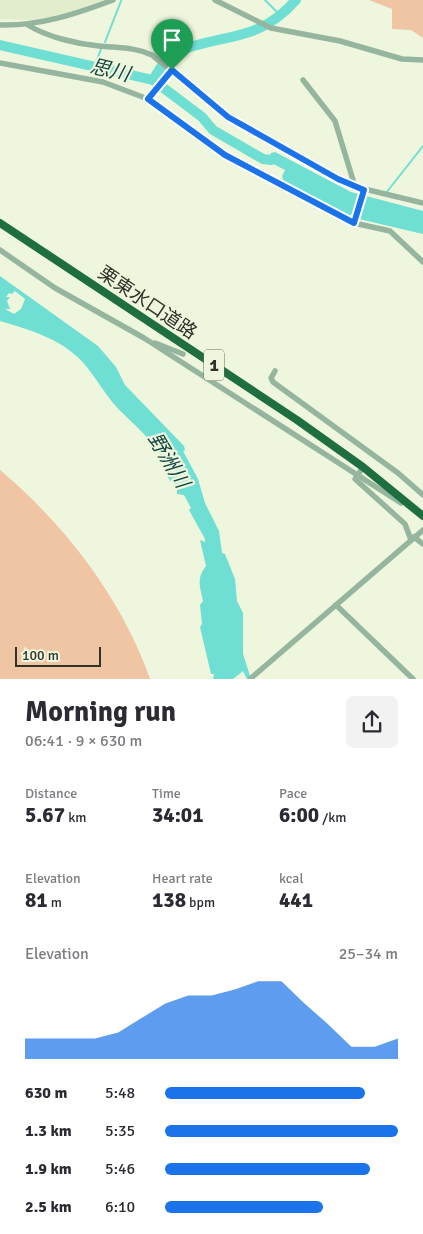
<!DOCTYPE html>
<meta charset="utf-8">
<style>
body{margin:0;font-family:Signika,"Noto Sans JP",sans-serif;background:#f2f2f3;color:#2b2b33;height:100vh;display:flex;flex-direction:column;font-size:19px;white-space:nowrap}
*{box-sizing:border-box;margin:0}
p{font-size:16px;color:#7c7c81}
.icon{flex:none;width:28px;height:28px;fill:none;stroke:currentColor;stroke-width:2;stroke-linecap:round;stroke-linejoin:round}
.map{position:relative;height:679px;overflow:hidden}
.sheet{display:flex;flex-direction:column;background:#fff;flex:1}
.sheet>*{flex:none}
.scale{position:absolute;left:15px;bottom:12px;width:86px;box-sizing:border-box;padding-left:5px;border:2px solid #30332a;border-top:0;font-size:14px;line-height:18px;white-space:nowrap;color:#30332a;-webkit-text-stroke:4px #eef6de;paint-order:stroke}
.pin{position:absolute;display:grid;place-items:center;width:42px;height:42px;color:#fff;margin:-51px -21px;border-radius:50% 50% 50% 0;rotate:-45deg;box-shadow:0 0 5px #0007}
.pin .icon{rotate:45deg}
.round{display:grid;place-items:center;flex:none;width:52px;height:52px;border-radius:8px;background:#f2f2f3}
.summary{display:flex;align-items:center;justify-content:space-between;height:85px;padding:0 25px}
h1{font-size:28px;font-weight:700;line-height:38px}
.figures{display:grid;grid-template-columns:repeat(3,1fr);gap:8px;height:85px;padding:5px 25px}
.figures div{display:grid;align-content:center}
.figures b{font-size:21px;font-weight:700}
.figures small{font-size:14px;font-weight:400}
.figures p{font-size:14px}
.chart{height:140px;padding:10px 25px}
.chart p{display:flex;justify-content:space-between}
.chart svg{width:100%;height:90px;margin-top:5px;fill:#1a73e8;opacity:.7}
ul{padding:0 25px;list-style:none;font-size:16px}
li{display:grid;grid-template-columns:80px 60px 1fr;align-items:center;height:38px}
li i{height:12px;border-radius:6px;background:#1a73e8}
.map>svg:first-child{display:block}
</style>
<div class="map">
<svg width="423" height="679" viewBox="0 0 423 679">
<rect width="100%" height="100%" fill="#eef6de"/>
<path fill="#e2edcd" d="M0,0H104L58,16L30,20L0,19Z"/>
<g fill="#f0c5a4">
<path d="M369,0H423V38L411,30L392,29V9Z"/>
<path d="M0,470C65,525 121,597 150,679H0Z"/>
</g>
<g fill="#6fdfd3" fill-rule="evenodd">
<path d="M275,152L351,192L423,211V234L346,216L287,187L284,184L282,176L285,170L258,156L269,157L271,153Z"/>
<path d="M0,276L98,346L116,367L125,385L184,446L185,450L183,451L198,479L205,503L219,531L222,553L225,554L235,579L237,601L243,613V654L251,679H247L243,671L233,679H213L214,674H211L200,627L202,624L200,605L203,601C200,586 196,579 206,566L200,540L205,542V539L189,510L191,508L184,495L177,494V485C163,480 165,461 157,450C145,432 127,419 113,403C103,391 96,378 86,366C65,340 31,330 0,321ZM15,291L25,299L21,309L14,314L5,309H10L7,301L10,297H6L9,293L12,294Z"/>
</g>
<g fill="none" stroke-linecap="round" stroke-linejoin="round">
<g stroke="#6fdfd3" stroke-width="2">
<path d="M265,0L278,13V17"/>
<path d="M105,42L121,1"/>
<path d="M95,65L101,49"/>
<path d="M386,193L423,146"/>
</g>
<g stroke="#6fdfd3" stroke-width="10">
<path d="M0,45L153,80L202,117L213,130L263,159L271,160"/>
<path d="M153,80L166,59L174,53C222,32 256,45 296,0"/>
</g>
<g stroke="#95b59f" stroke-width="5.5">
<path d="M215,0L271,28L340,41L402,59L423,60"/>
<path d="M0,25C40,26 76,14 113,0"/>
<path d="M28,25C47,37 77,44 99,46C118,48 135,47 152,55L228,117L262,137L352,186L423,203"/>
<path d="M0,63L103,82L148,99L225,155L283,188L354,223L390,231L423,262"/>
<path d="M303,80L335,121L353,180L352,186"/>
<path d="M148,99L172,70"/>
<path d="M354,223L364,190"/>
<path d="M0,250L55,288L144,338L401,503"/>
<path d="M155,343L183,354"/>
<path d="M275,371L271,378L273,382L398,473L423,495"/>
<path d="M363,467L355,479L405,524L411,540"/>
<path d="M414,537L423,544"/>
<path d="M336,605L413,679"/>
<path d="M250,679L423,530"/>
</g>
<path stroke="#1e6e41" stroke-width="8" d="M0,223L297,420L363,467L423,516"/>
</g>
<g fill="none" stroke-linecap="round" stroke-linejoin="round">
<defs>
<path id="route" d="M172,70L228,117L338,179L364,190L354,223L225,155L148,99Z"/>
</defs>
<use href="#route" stroke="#fff" stroke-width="10"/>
<use href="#route" stroke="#1a73e8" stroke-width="6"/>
</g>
<g text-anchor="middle" stroke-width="4.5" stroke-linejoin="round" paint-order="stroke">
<rect fill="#eef6de" stroke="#696e60" stroke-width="1" x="204" y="349.5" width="20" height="31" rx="4"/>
<g font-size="18" font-weight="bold" fill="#30332a">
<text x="214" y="371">1</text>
</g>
<g font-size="19" fill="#30332a" stroke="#eef6de">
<text transform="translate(148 302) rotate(34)" y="7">栗東水口道路</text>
</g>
<g font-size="20" font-style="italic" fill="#144742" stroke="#eef6de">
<text transform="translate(110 70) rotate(13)" y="7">思川</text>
<text transform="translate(169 460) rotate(59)" y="7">野洲川</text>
</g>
</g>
</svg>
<div class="scale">100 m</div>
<div class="pin" style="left:172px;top:70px;background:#1e9e55"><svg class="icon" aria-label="arrive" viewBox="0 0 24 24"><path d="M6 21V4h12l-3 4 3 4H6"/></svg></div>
</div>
<section class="sheet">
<div class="summary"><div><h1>Morning run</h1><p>06:41 · 9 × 630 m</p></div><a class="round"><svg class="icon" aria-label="share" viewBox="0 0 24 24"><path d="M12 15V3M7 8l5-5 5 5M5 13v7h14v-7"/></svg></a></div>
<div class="figures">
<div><p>Distance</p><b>5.67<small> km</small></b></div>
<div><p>Time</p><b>34:01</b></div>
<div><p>Pace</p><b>6:00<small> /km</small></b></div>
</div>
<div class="figures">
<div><p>Elevation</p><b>81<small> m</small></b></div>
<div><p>Heart rate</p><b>138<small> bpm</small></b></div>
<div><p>kcal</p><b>441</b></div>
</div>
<div class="chart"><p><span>Elevation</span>25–34 m</p>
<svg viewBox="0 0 160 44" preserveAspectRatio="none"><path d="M0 44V34L10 34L20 34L30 34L40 31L50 24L60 17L70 13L80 13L90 10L100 6L110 6L120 17L130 27L140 38L150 38L160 34V44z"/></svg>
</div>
<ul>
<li><b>630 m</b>5:48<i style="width:86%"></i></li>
<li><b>1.3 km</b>5:35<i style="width:100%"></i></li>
<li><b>1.9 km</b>5:46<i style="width:88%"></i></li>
<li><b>2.5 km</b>6:10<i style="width:68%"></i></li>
</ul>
</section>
